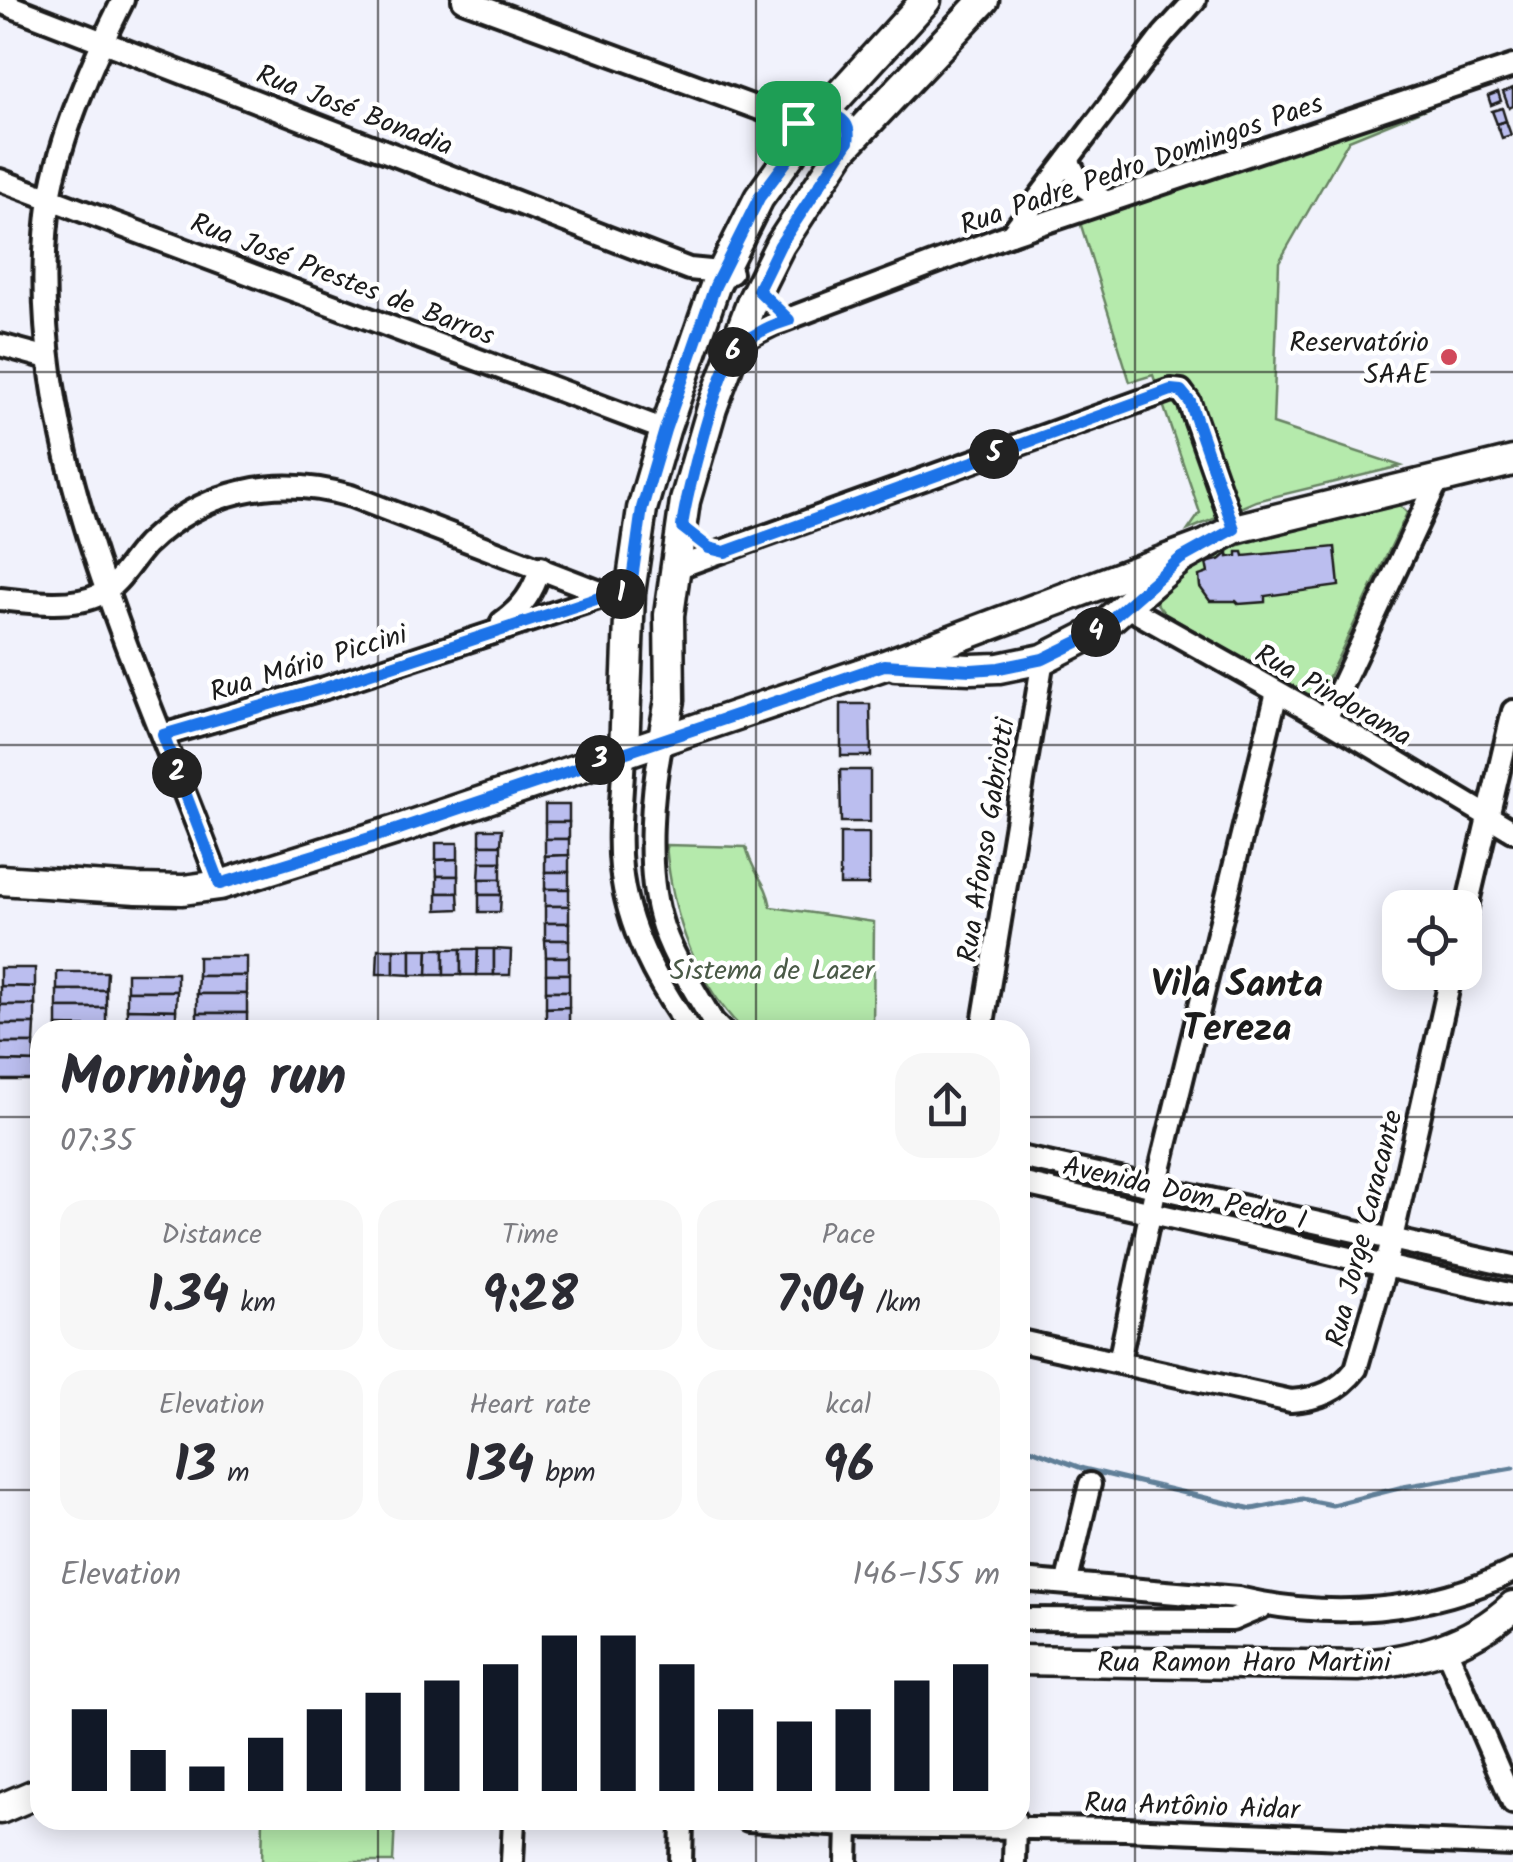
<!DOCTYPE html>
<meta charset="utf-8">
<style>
body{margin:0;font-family:Kalam,sans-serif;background:#f7f7f7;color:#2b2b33;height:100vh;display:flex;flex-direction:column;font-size:38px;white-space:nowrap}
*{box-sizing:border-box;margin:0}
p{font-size:32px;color:#7c7c81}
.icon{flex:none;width:55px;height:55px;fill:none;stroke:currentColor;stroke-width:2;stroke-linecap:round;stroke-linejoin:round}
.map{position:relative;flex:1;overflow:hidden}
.panel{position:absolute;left:30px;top:1020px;width:1000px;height:810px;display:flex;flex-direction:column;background:#fff;border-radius:30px;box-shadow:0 5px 25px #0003}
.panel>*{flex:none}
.tools{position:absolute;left:1382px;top:890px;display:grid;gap:20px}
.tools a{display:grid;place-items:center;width:100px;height:100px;border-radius:20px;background:#fff;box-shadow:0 5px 25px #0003;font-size:50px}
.pin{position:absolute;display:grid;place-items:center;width:85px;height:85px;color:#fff;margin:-42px;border-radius:20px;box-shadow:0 5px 15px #0006}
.km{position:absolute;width:50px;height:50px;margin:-25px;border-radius:50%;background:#222;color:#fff;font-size:28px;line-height:50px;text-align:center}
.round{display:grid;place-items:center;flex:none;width:105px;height:105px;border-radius:30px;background:#f7f7f7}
.headline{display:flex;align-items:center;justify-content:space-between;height:170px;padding:0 30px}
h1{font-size:55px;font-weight:700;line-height:75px}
.stats{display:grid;grid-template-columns:repeat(3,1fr);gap:15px;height:170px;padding:10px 30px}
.stats div{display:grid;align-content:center;border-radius:25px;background:#f7f7f7;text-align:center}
.stats b{font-size:50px;font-weight:700}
.stats small{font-size:28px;font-weight:400}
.stats p{font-size:28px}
.chart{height:280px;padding:20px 30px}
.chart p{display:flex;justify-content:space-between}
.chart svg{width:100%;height:180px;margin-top:10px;stroke:#111827;stroke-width:6}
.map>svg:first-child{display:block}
</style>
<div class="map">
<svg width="1513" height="1862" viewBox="0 0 1513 1862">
<rect width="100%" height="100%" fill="#f1f2fc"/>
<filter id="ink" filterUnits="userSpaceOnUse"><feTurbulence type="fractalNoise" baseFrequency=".01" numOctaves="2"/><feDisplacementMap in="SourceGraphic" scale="20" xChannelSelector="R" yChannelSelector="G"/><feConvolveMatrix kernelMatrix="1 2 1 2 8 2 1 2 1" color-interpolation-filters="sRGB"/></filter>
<g filter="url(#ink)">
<g fill="#b5eaac" stroke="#688364" stroke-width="2.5">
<path d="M1435,105L1349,140L1279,262L1273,424L1401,466L1256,501L1188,530L1200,513L1153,375L1130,382L1080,222Z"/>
<path d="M1397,502L1407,513L1322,691L1317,696H1309L1164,613L1155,601C1170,554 1279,535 1321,524C1347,518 1372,509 1397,502Z"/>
<path d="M666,845L746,847C752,874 766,879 771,907L874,922L873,1030H743C694,980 672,914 666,845Z"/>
<path d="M263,1820H395L393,1862H262Z"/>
</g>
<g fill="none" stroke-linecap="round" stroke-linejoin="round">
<path stroke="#607f98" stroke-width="5" d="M1020,1445L1084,1469L1252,1509L1302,1499L1332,1505L1403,1487L1513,1468"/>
</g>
<g fill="#bbbeef" stroke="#1c1c1c" stroke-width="2.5">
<path d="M1513,88V106L1509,108L1503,92Z"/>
<path d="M1498,92L1501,101L1491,105L1488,96Z"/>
<path d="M1502,108L1506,121L1497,124L1492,111Z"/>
<path d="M1506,121L1511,135L1502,138L1497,124Z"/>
<path d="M1335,547L1339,586L1265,596V602L1239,604L1236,601H1210L1200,587L1199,576L1208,573L1206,563L1221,559L1228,553V557L1237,556V552H1243L1244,556Z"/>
<path d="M841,704H870L871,756H841Z"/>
<path d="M840,770H870V822H841Z"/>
<rect x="545" y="805" width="24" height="17"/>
<rect x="545" y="822" width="24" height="17"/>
<path d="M480,829H502L501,845H480Z"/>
<rect x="840" y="833" width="29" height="52"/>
<path d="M545,839H569V855L545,856Z"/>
<path d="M436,843H458V859L436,860Z"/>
<rect x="480" y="845" width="21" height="17"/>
<path d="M569,855V872H545V856Z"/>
<path d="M458,859V876H437L436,860Z"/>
<path d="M480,862H501V879H479Z"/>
<rect x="545" y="872" width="24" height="17"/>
<rect x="437" y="876" width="21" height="17"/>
<rect x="479" y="879" width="22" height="16"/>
<rect x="545" y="889" width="24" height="17"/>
<path d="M437,893H458L459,909L437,910Z"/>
<path d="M479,895H501L500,912H479Z"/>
<rect x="545" y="906" width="24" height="17"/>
<rect x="545" y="923" width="24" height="17"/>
<path d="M545,940H569V957H546Z"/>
<path d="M378,949H394V974H377Z"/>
<path d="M394,949H411V975L394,974Z"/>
<path d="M411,949H428L427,975H411Z"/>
<path d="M428,949H444V975H427Z"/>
<rect x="444" y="949" width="17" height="26"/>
<path d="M461,949H478L477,975H461Z"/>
<path d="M478,949H494V975H477Z"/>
<path d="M494,949L511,950L510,975H494Z"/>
<rect x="198" y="957" width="49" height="19"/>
<rect x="546" y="957" width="23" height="17"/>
<path d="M0,968H35V987L0,986Z"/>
<path d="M57,972H107L106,990H57Z"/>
<rect x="127" y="973" width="50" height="18"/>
<rect x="546" y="974" width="23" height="17"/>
<path d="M198,976H247V994H197Z"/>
<path d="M0,986L35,987V1005H0Z"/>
<rect x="57" y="990" width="49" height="18"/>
<path d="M127,991H177L176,1010L127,1009Z"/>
<path d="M546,991H569V1007L546,1008Z"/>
<rect x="197" y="994" width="50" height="19"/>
<rect x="0" y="1005" width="35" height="19"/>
<path d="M569,1007V1024L546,1025V1008Z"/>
<path d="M57,1008H106V1027L57,1026Z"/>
<path d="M127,1009L176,1010V1028H127Z"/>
<rect x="197" y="1013" width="50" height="17"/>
<path d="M0,1024H35L34,1043H0Z"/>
<path d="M569,1024V1030H546V1025Z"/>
<path d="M57,1026L106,1027V1030H57Z"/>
<rect x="127" y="1028" width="49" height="2"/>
<path d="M0,1043H34V1062L0,1061Z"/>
<path d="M0,1061L34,1062V1080H0Z"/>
</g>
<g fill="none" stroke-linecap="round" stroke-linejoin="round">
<defs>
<g id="street">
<path d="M123,0C95,55 59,138 50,199C16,433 141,670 220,885"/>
<path d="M463,0L798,123L823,116"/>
<path d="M0,2L689,269L731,273"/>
<path d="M1068,160L1081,185L1106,202"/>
<path d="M0,180L665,430"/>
<path d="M1011,234L1163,35L1195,0"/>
<path d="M0,345L48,358"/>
<path d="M733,352L752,335L772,325L1011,234L1513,66"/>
<path d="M676,568L1171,390L1181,391L1189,402L1234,529"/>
<path d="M0,599C29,602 72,608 99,595C119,585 131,561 146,545C203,490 276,474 351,496L608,595L630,593"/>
<path d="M1127,607L1326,719L1513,831"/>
<path d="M502,622C523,607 533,592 541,567"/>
<path d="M1326,719L1438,480"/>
<path d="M163,735L325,688L608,595"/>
<path d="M663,738C651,789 646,867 660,917C670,954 694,989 713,1022L721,1030"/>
<path d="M624,751C623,789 617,830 621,868C627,928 656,981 690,1030"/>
<path d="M1465,915L1513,711"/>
<path d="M982,1030L1043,659"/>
<path d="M1020,1157L1513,1266"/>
<path d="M1020,1183L1513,1295"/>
<path d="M1020,1341L1291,1401C1319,1399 1339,1391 1356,1369L1386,1265L1452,972"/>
<path d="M1119,1362L1156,1186L1277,692"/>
<path d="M1020,1580L1238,1598C1330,1620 1428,1613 1513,1571"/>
<path d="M1067,1581L1090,1484"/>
<path d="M1020,1619L1232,1620L1267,1605"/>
<path d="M1446,1649L1513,1803"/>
<path d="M748,1820L848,1826L1125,1829L1513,1845"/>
<path d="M512,1862L514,1820"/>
<path d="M681,1862L682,1820"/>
<path d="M847,1862L848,1826"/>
<path d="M1014,1862L1015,1820"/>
</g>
<g id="secondary">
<path d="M896,666L971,669L999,668L1043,659L1094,633L1180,559L1234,529L1513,461"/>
<path d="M663,738L670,700L669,615L685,501L712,408L752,301L780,245L842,150L984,0"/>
<path d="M624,751L630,593L642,509L665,430L715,286L759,198L811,126L926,0"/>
<path d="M0,880L137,889L183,890L220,885L396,830L885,665L1202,546"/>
<path d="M1020,1660L1358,1666C1417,1659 1469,1647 1513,1606"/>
<path d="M0,1809L40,1792"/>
</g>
</defs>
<use href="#street" stroke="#1c1c1c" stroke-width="28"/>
<use href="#secondary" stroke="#1c1c1c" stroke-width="35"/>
<use href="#street" stroke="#fff" stroke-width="20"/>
<use href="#secondary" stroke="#fff" stroke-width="28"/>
</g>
</g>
<g fill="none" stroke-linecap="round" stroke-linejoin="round" filter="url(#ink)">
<defs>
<path id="route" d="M828,114C844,117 851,126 848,142L780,245L758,290L789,320C769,326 751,334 736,350C718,368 685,498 682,527L709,548L725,552L1171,390L1181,391L1190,402L1234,529L1180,559L1094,634L1043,659L999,668L971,670L884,665L396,830L220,884L163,735L325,688L608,595L630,594L642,508L665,430L715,286L759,198L806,135L798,123Z"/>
</defs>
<use href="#route" stroke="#fff" stroke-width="20"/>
<use href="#route" stroke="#1a73e8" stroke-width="12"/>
</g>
<path fill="none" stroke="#1c1c1c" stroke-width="2.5" stroke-opacity="0.55" d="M378,0V1030M756,0V1030M1135,0V1862M0,372H1513M0,745H1513M0,1117H40M1020,1117H1513M0,1490H40M1020,1490H1513M378,1820V1862M756,1820V1862"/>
<circle fill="#d1495b" stroke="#fff" stroke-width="4" cx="1449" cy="357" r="10"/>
<g text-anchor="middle" stroke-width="9" stroke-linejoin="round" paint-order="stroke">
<g font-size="28" fill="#1c1c1c" stroke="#fff">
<text transform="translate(355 109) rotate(21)" y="10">Rua José Bonadia</text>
<text transform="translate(1141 163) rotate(-19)" y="10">Rua Padre Pedro Domingos Paes</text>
<text transform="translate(343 278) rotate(21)" y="10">Rua José Prestes de Barros</text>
<text transform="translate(308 662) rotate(-17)" y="10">Rua Mário Piccini</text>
<text transform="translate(1334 694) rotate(30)" y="10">Rua Pindorama</text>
<text transform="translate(985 840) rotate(-81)" y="10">Rua Afonso Gabriotti</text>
<text transform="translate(1185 1192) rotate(13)" y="10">Avenida Dom Pedro I</text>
<text transform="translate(1363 1228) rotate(-76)" y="10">Rua Jorge Caracante</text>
<text x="1244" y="1671">Rua Ramon Haro Martini</text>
<text transform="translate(1192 1805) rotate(2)" y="10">Rua Antônio Aidar</text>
</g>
<g font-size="28" fill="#1c1c1c" stroke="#fff" text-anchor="end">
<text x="1429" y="351">Reservatório<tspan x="1429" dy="32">SAAE</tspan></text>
</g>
<g font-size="28" fill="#4a5a47" stroke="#fff">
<text x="772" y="979">Sistema de Lazer</text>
</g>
<g font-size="38" font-weight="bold" fill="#1c1c1c" stroke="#fff">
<text x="1237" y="996">Vila Santa<tspan x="1237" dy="44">Tereza</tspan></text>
</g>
</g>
</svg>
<div class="tools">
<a><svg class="icon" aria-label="locate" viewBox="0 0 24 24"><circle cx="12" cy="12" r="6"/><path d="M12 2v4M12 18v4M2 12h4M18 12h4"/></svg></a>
</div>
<div class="pin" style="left:798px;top:123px;background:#1e9e55"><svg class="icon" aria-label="arrive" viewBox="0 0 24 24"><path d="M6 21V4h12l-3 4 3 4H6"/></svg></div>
<b class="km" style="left:621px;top:594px">1</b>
<b class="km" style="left:177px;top:773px">2</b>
<b class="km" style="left:600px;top:760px">3</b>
<b class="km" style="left:1096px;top:632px">4</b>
<b class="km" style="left:994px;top:454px">5</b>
<b class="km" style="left:733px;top:352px">6</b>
<section class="panel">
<div class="headline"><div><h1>Morning run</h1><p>07:35</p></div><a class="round"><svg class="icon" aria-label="share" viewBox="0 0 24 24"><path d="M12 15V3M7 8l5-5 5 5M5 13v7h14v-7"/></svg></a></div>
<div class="stats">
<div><p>Distance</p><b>1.34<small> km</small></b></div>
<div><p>Time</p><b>9:28</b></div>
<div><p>Pace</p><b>7:04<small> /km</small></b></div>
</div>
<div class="stats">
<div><p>Elevation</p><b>13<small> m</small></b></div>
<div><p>Heart rate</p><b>134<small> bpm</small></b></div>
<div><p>kcal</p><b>96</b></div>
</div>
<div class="chart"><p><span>Elevation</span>146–155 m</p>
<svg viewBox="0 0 160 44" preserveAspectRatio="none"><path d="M5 44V24M15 44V34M25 44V38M35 44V31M45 44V24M55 44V20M65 44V17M75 44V13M85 44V6M95 44V6M105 44V13M115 44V24M125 44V27M135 44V24M145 44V17M155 44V13"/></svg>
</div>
</section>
</div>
